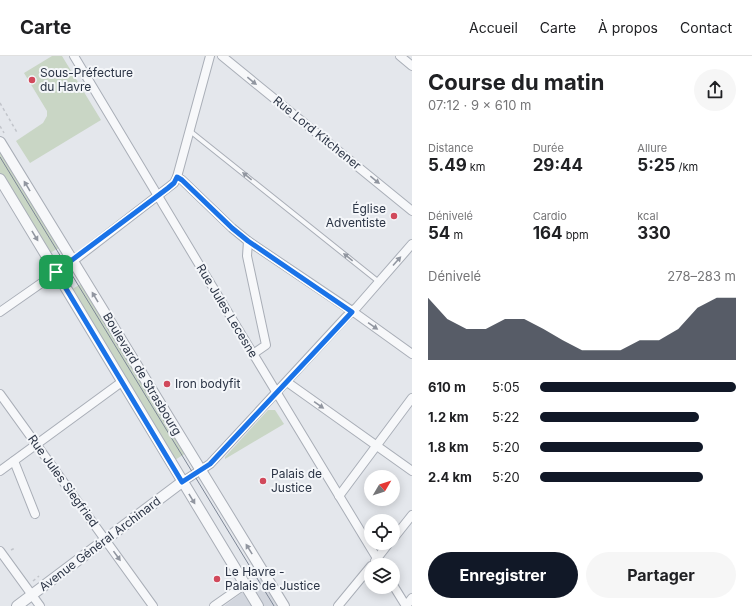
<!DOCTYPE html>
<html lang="fr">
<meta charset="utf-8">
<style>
body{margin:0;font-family:Inter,sans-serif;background:#f6f6f6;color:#202124;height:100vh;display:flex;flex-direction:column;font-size:15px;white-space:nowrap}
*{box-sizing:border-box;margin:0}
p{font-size:13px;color:#757577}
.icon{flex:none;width:22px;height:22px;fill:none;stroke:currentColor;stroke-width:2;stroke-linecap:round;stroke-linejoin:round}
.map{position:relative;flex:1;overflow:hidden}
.sheet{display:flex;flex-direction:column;background:#fff;width:340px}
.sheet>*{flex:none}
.needle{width:26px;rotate:51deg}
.fabs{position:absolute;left:364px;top:414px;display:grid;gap:8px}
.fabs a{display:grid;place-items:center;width:36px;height:36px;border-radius:50%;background:#fff;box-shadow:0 2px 10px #0003;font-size:20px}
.pin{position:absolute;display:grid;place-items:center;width:34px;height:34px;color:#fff;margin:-17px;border-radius:8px;box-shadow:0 2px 6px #0006}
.round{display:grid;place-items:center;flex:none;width:42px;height:42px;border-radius:21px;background:#f6f6f6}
.summary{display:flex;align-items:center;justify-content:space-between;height:68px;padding:0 16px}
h1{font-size:22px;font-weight:700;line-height:30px}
.metrics{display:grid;grid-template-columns:repeat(3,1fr);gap:6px;height:68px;padding:4px 16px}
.metrics div{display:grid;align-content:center}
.metrics b{font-size:17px;font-weight:700}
.metrics small{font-size:11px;font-weight:400}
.metrics p{font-size:11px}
.chart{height:112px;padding:8px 16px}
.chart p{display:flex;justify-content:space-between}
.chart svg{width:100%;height:72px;margin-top:4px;fill:#111827;opacity:.7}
.action{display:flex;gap:8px;margin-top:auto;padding:8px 16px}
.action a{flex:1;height:46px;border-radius:24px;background:#111827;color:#fff;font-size:16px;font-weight:700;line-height:46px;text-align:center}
.action a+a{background:#f6f6f6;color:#202124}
ul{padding:0 16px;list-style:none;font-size:13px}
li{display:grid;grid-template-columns:64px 48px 1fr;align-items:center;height:30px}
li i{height:10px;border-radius:5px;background:#111827}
header{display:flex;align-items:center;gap:24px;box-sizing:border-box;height:56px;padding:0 20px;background:#fff;border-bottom:1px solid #e0e0e0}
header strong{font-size:19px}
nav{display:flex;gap:22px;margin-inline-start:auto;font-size:14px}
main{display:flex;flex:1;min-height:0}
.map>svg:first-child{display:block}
</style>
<header>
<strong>Carte</strong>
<nav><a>Accueil</a><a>Carte</a><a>À propos</a><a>Contact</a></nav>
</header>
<main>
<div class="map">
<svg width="412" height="550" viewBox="0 0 412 550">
<rect width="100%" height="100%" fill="#e4e7ec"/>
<path fill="#d2d6de" d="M267,518L286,550H224Z"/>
<g fill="#c9d6c5">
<path d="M52,0H62L101,64L30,107L16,85L43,67L47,60V55L24,17Z"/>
<path d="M0,92L61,191L48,198L0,118Z"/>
<path d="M82,227L186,397L175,404L71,234Z"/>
<path d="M268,354H275L284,368L225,403V401Z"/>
</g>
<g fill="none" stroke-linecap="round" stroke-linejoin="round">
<defs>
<path id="service" d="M190,75L379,226"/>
<g id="minor">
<path d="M74,0L203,215L381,509"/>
<path d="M222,0L412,155"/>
<path d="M400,0L412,10"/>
<path d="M177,121L182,124L232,172L248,185L355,257L412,298"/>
<path d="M248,185L247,200L266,289L253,298"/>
<path d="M0,256L73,205L174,127L177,121L210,0"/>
<path d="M287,326L412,415"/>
<path d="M0,338L153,550"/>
<path d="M14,405L35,458"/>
<path d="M0,415L123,325"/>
<path d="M182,426L210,408L346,261L357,251L412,188"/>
<path d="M339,440L412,342"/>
<path d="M393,483L412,459"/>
<path d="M0,495L40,550"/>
<path d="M375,505L389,487"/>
<path d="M393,529L406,550L412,542"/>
<path d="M214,550L244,529"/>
<path d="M338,550L371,510"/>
</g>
<g id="tertiary">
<path d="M0,86L284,550"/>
<path d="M0,123L258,550"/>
<path d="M17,550L182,426"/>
</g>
</defs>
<use href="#service" stroke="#a9aeb7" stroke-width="6"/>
<use href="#minor" stroke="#a9aeb7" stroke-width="10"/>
<use href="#tertiary" stroke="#a9aeb7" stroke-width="12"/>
<g stroke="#c2c5cb" stroke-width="1.5" stroke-dasharray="3 3" stroke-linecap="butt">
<path d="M0,47L18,78"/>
<path d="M0,70L4,77"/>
<path d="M11,494L13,493L16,494"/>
<path d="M33,525L39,520"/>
</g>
<use href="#service" stroke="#f7f8fa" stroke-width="4"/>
<use href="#minor" stroke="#f7f8fa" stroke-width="8"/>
<use href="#tertiary" stroke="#f7f8fa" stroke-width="10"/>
<path stroke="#7d8696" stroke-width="1" d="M0,101L274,550"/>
</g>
<defs><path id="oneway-solid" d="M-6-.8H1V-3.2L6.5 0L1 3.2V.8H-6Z"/></defs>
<g fill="#9196a0">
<use href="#oneway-solid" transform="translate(252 25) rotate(39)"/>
<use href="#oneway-solid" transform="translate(247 120) rotate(-141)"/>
<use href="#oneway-solid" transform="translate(375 124) rotate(39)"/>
<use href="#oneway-solid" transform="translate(27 130) rotate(-121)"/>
<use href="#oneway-solid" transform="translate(35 180) rotate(59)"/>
<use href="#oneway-solid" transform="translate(348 201) rotate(-141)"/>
<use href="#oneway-solid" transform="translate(397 205) rotate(-48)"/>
<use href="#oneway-solid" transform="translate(95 241) rotate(-121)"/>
<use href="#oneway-solid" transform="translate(373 270) rotate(35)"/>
<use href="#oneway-solid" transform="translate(319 349) rotate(35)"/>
<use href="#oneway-solid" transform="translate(192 443) rotate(59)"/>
<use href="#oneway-solid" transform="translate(249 493) rotate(-122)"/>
<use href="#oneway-solid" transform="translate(117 500) rotate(54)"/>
</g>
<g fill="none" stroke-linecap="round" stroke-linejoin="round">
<defs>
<path id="route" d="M177,121L182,124L232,172L248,185L352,256L210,408L182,426L56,216L168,132L174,127Z"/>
</defs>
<use href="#route" stroke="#fff" stroke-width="8"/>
<use href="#route" stroke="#1a73e8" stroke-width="5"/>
</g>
<g fill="#d1495b" stroke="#f4f6f9" stroke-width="1.5">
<circle cx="32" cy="24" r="4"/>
<circle cx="394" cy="160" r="4"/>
<circle cx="167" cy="328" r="4"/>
<circle cx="263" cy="425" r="4"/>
<circle cx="217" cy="523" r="4"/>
</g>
<g text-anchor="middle" stroke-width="4" stroke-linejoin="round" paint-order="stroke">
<g font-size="12" fill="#2b3445" stroke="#f4f6f9" text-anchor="start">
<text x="40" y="21">Sous-Préfecture<tspan x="40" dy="14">du Havre</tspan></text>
<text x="386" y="157" text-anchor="end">Église<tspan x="386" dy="14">Adventiste</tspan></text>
<text x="175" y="332">Iron bodyfit</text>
<text x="271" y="422">Palais de<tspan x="271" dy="14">Justice</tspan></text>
<text x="225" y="520">Le Havre -<tspan x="225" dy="14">Palais de Justice</tspan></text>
</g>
<g font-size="12" fill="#2b3445" stroke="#f4f6f9">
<text transform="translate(317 77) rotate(39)" y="4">Rue Lord Kitchener</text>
<text transform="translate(227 255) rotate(59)" y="4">Rue Jules Lecesne</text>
<text transform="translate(142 318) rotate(59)" y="4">Boulevard de Strasbourg</text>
<text transform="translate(63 425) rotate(54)" y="4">Rue Jules Siegfried</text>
<text transform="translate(100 488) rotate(-37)" y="4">Avenue Général Archinard</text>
</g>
</g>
</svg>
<div class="fabs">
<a><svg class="needle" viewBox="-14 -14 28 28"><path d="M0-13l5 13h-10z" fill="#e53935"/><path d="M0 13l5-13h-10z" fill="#757577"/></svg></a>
<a><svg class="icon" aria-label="locate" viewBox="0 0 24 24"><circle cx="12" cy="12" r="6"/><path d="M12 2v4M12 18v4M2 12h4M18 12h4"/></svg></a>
<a><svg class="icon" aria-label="layers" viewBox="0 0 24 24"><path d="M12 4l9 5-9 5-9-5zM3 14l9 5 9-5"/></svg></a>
</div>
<div class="pin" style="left:56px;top:216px;background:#1e9e55"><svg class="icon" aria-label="arrive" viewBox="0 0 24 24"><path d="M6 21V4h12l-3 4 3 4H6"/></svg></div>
</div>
<section class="sheet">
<div class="summary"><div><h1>Course du matin</h1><p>07:12 · 9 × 610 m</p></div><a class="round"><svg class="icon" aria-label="share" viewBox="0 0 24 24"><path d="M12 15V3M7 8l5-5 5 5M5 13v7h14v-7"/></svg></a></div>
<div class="metrics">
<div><p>Distance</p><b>5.49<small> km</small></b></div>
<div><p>Durée</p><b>29:44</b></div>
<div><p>Allure</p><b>5:25<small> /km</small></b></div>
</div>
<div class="metrics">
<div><p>Dénivelé</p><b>54<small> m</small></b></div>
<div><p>Cardio</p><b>164<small> bpm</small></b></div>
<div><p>kcal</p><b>330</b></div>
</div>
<div class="chart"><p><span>Dénivelé</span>278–283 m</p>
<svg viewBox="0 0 160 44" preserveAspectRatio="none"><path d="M0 44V6L10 19L20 25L30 25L40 19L50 19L60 25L70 32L80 38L90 38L100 38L110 32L120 32L130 25L140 12L150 6L160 6V44z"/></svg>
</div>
<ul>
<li><b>610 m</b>5:05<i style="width:100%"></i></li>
<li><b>1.2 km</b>5:22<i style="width:81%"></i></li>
<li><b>1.8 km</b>5:20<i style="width:83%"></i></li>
<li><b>2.4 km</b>5:20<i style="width:83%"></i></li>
</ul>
<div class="action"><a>Enregistrer</a><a>Partager</a></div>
</section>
</main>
